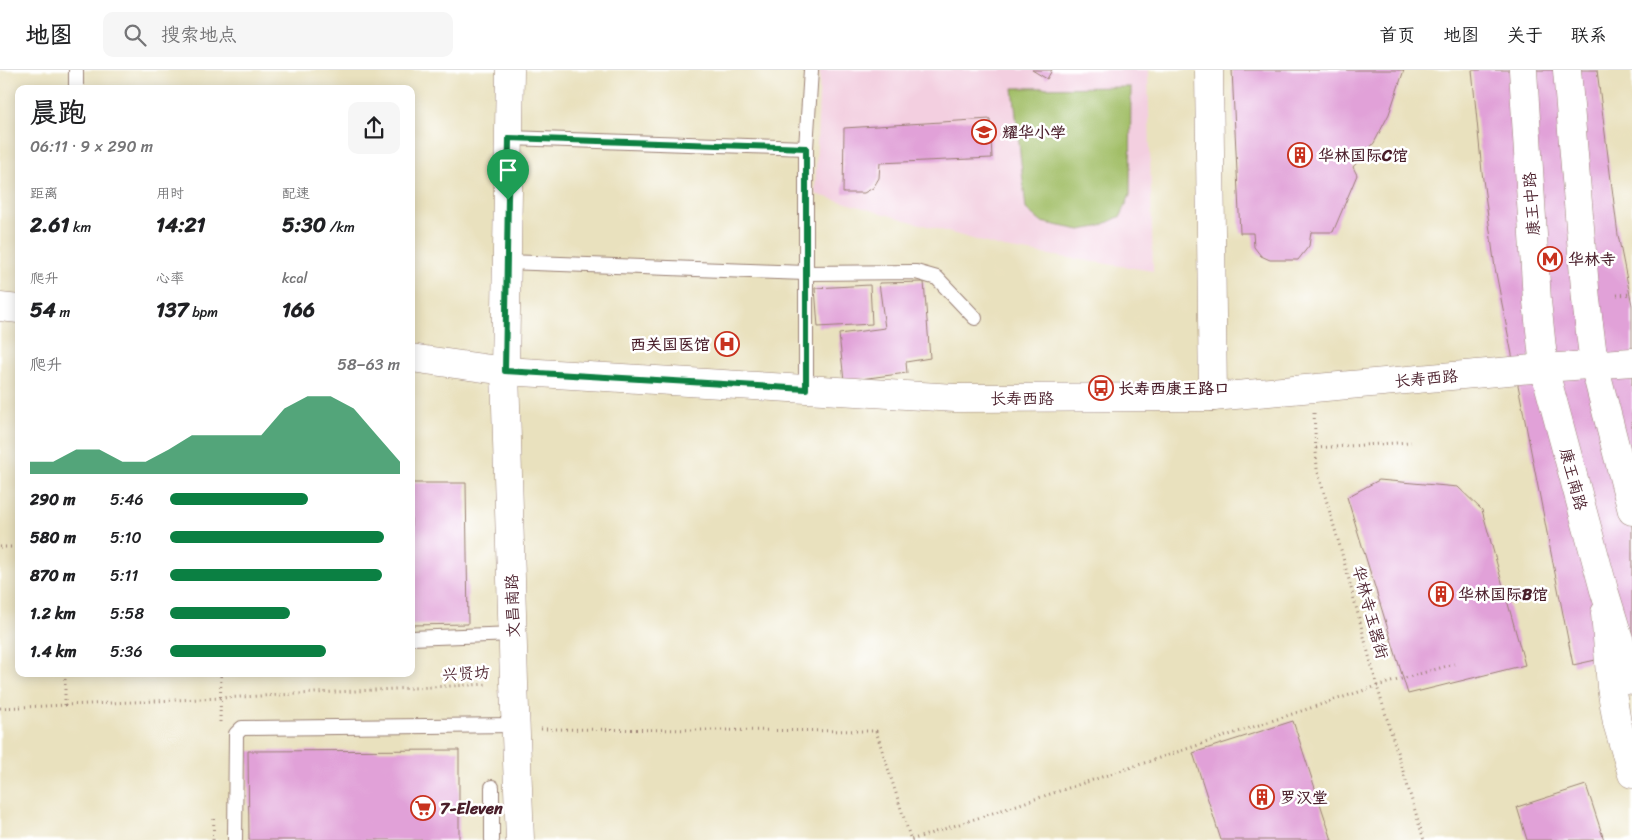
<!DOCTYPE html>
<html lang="zh">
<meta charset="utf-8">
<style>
body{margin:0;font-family:Sriracha,"LXGW WenKai TC",sans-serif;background:#f6f6f6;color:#202124;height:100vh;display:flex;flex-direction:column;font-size:19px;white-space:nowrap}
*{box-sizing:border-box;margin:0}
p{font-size:16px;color:#757577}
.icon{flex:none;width:28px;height:28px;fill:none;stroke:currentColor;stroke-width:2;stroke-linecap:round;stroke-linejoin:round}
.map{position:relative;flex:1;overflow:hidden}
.side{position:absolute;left:15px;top:15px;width:400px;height:592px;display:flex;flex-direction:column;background:#fff;border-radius:10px;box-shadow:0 2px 12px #0003}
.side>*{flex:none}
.pin{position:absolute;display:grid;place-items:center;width:42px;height:42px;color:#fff;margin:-51px -21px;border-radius:50% 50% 50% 0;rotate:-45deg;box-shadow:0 0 5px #0007}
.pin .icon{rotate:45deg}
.round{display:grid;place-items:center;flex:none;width:52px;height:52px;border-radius:10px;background:#f6f6f6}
.headline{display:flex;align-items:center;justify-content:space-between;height:85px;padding:0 15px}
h1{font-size:28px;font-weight:700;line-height:38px}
.metrics{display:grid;grid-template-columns:repeat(3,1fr);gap:8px;height:85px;padding:5px 15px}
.metrics div{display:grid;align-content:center}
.metrics b{font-size:21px;font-weight:700}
.metrics small{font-size:14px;font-weight:400}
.metrics p{font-size:14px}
.chart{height:140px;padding:10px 15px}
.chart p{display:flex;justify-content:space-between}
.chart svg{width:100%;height:90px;margin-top:5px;fill:#0b8043;opacity:.7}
ul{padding:0 15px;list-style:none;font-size:16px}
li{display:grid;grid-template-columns:80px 60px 1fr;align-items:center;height:38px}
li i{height:12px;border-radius:6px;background:#0b8043}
header{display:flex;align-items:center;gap:30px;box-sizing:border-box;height:70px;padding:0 25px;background:#fff;border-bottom:1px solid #e0e0e0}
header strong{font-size:24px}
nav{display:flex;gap:28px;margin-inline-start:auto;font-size:18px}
.search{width:350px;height:45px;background:#f6f6f6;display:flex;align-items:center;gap:12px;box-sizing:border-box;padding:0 18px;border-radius:10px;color:#757577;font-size:19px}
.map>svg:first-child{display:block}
</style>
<header>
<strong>地图</strong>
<div class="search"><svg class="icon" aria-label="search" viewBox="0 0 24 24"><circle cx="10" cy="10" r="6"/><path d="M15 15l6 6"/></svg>搜索地点</div>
<nav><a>首页</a><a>地图</a><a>关于</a><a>联系</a></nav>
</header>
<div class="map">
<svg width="1632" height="770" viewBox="0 0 1632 770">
<rect width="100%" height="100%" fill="#fff"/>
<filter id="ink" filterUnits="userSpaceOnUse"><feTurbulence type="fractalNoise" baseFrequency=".02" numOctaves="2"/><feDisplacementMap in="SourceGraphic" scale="10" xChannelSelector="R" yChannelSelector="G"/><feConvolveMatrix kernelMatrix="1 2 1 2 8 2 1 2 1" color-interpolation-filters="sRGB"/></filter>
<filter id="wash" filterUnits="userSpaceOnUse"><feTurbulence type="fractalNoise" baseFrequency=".0096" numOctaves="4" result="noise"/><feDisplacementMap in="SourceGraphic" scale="20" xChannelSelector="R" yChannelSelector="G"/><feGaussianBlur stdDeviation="1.12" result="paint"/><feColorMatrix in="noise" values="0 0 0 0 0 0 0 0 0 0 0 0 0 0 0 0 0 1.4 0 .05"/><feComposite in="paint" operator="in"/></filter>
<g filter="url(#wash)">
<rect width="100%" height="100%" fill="#e9e1be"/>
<path fill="#f3cfe0" d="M820,0H1148L1153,201L1004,178L815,124Z"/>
<path fill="#a1be66" stroke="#766e48" d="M1131,17L1130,125L1121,146L1098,157L1080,160L1041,152L1026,139L1013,18Z"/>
<g id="blocks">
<g fill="#e1a1d8">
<path d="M1032,0H1052L1047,9Z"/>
<path d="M1232,0H1404L1389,44L1374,73L1353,97L1357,105L1333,162H1311L1309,176L1298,190H1270L1261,186L1254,177L1253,163H1240Z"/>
<path d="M1472,0H1597L1618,165L1632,235V582L1573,595L1495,198L1482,102Z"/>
<path d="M990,49L992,88L880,93L879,108L873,118L864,123H843L844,58Z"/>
<path d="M924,212L930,288L906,292L907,303L844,311L839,264L885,258L879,213Z"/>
<path d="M870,215L872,254L818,257L815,218Z"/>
<path d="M1379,410L1458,417L1482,440L1525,595L1408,624L1347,427Z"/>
<path d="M411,413H466L468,554L411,555Z"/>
<path d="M1293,651L1332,770H1221L1193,683Z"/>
<path d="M459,680V770H249L248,681Z"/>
<path d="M1586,715L1604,770H1527L1517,737Z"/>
</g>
</g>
</g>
<g filter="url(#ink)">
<use href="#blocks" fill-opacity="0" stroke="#9a8074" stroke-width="1"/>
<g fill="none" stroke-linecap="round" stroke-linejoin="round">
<defs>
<g id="lane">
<path d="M76,19V0"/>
<path d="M509,68L806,78"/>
<path d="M507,192L806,203L916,202L937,208L975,248"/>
<path d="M806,319V78L811,0"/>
<path d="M411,568L513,564"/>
<path d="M492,717V770"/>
<path d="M235,770L236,664L242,658L515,655"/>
</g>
<g id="street">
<path d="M1209,0L1213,327"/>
<path d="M1605,543L1611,617L1617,653L1632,704"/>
</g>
<g id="secondary">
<path d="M510,0L505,301L514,613L520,770"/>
<path d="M0,237L19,239"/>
<path d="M411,288L505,301L955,328L1213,327L1544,298L1632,292"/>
</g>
<g id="primary">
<path d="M1523,0L1537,231L1544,298L1604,520L1632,611"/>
<path d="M1567,0L1586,230L1594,294L1632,441"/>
</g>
</defs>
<use href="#lane" stroke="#9a8074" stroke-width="16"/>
<use href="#street" stroke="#9a8074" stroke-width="29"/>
<use href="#secondary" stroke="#9a8074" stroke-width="29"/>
<use href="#primary" stroke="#9a8074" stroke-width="29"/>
<g stroke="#9a8074" stroke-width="3" stroke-dasharray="1 4" stroke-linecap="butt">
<path d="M1617,225L1632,224"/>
<path d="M1314,343L1317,399L1341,480L1377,616L1424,770"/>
<path d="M1316,378L1411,372"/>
<path d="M0,477H19"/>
<path d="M65,635V604"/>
<path d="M0,638L221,628L489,614"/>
<path d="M220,652L221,604"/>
<path d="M541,659L876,661L911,770L1377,616L1454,594"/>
<path d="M213,770L214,748"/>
</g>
<use href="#lane" stroke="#fff" stroke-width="14"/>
<use href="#street" stroke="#fff" stroke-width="28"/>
<use href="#secondary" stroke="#fff" stroke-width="28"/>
<use href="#primary" stroke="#fff" stroke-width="28"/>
</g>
</g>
<g fill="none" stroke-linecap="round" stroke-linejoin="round" filter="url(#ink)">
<defs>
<path id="route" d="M509,68L806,78V319L505,301Z"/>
</defs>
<use href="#route" stroke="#fff" stroke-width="10"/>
<use href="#route" stroke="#0b8043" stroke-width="6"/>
</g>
<defs>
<symbol id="school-ring" viewBox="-11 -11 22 22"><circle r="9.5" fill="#fff" stroke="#c8321e" stroke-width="1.5"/><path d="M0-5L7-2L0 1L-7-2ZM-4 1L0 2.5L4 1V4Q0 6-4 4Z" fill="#c8321e"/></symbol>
<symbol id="building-ring" viewBox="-11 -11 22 22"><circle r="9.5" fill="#fff" stroke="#c8321e" stroke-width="1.5"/><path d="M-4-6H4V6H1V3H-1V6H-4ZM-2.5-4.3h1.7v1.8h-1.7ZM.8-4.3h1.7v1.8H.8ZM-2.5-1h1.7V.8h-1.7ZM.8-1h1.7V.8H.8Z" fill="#c8321e"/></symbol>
<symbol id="metro-ring" viewBox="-11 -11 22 22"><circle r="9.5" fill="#fff" stroke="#c8321e" stroke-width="1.5"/><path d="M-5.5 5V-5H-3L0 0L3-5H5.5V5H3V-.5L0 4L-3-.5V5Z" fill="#c8321e"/></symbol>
<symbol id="hospital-ring" viewBox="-11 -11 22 22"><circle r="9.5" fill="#fff" stroke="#c8321e" stroke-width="1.5"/><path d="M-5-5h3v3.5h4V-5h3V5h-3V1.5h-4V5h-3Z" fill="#c8321e"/></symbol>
<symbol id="bus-ring" viewBox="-11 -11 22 22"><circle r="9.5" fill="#fff" stroke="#c8321e" stroke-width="1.5"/><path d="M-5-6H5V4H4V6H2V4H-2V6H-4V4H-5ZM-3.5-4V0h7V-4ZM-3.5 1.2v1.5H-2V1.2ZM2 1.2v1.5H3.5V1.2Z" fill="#c8321e"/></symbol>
<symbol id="supermarket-ring" viewBox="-11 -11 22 22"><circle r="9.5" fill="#fff" stroke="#c8321e" stroke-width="1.5"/><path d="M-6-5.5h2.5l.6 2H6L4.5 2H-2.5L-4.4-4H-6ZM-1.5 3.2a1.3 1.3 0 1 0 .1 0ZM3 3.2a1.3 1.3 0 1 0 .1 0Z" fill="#c8321e"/></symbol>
</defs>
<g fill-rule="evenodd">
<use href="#school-ring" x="970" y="48" width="28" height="28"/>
<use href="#building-ring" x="1286" y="71" width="28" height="28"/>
<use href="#metro-ring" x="1536" y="175" width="28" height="28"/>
<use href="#hospital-ring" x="713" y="260" width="28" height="28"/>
<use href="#bus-ring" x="1087" y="304" width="28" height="28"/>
<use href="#building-ring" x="1427" y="510" width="28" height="28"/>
<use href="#building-ring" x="1248" y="713" width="28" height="28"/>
<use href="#supermarket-ring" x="409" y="724" width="28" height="28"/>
</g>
<g text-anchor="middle" stroke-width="5" stroke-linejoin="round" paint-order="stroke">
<g font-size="16" font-weight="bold" fill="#4a1f2b" stroke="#fff" text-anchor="start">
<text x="1002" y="68">耀华小学</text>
<text x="1318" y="91">华林国际C馆</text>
<text x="1568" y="195">华林寺</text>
<text x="710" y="280" text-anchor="end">西关国医馆</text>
<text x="1118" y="324">长寿西康王路口</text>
<text x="1458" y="530">华林国际B馆</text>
<text x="1280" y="733">罗汉堂</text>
<text x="440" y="744">7-Eleven</text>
</g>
<g font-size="16" fill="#4a1f2b" stroke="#fff">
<text transform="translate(1531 134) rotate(-94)" y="6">康王中路</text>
<text transform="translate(1426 308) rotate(-5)" y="6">长寿西路</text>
<text x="1022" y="334">长寿西路</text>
<text transform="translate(1574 409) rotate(75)" y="6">康王南路</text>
<text transform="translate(512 536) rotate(-92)" y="6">文昌南路</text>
<text transform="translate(1371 542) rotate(75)" y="6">华林寺玉器街</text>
<text transform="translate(466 603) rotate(-3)" y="6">兴贤坊</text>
</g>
</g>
</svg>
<div class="pin" style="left:508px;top:130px;background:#1e9e55"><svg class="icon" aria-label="arrive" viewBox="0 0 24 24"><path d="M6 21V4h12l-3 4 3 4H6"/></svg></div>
<section class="side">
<div class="headline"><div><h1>晨跑</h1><p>06:11 · 9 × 290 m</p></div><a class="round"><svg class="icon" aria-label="share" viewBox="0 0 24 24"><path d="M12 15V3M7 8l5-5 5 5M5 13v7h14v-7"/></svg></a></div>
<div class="metrics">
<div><p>距离</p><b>2.61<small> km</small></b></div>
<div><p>用时</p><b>14:21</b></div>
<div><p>配速</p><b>5:30<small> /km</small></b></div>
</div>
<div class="metrics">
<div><p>爬升</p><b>54<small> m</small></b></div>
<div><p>心率</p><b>137<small> bpm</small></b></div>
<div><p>kcal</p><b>166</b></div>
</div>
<div class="chart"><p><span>爬升</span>58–63 m</p>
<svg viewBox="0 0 160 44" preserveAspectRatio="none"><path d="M0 44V38L10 38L20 32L30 32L40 38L50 38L60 32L70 25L80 25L90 25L100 25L110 12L120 6L130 6L140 12L150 25L160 38V44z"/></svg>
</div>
<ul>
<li><b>290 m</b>5:46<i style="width:60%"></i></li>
<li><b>580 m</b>5:10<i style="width:93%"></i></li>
<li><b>870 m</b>5:11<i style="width:92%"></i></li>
<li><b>1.2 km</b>5:58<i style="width:52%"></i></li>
<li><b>1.4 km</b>5:36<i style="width:68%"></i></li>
</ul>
</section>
</div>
